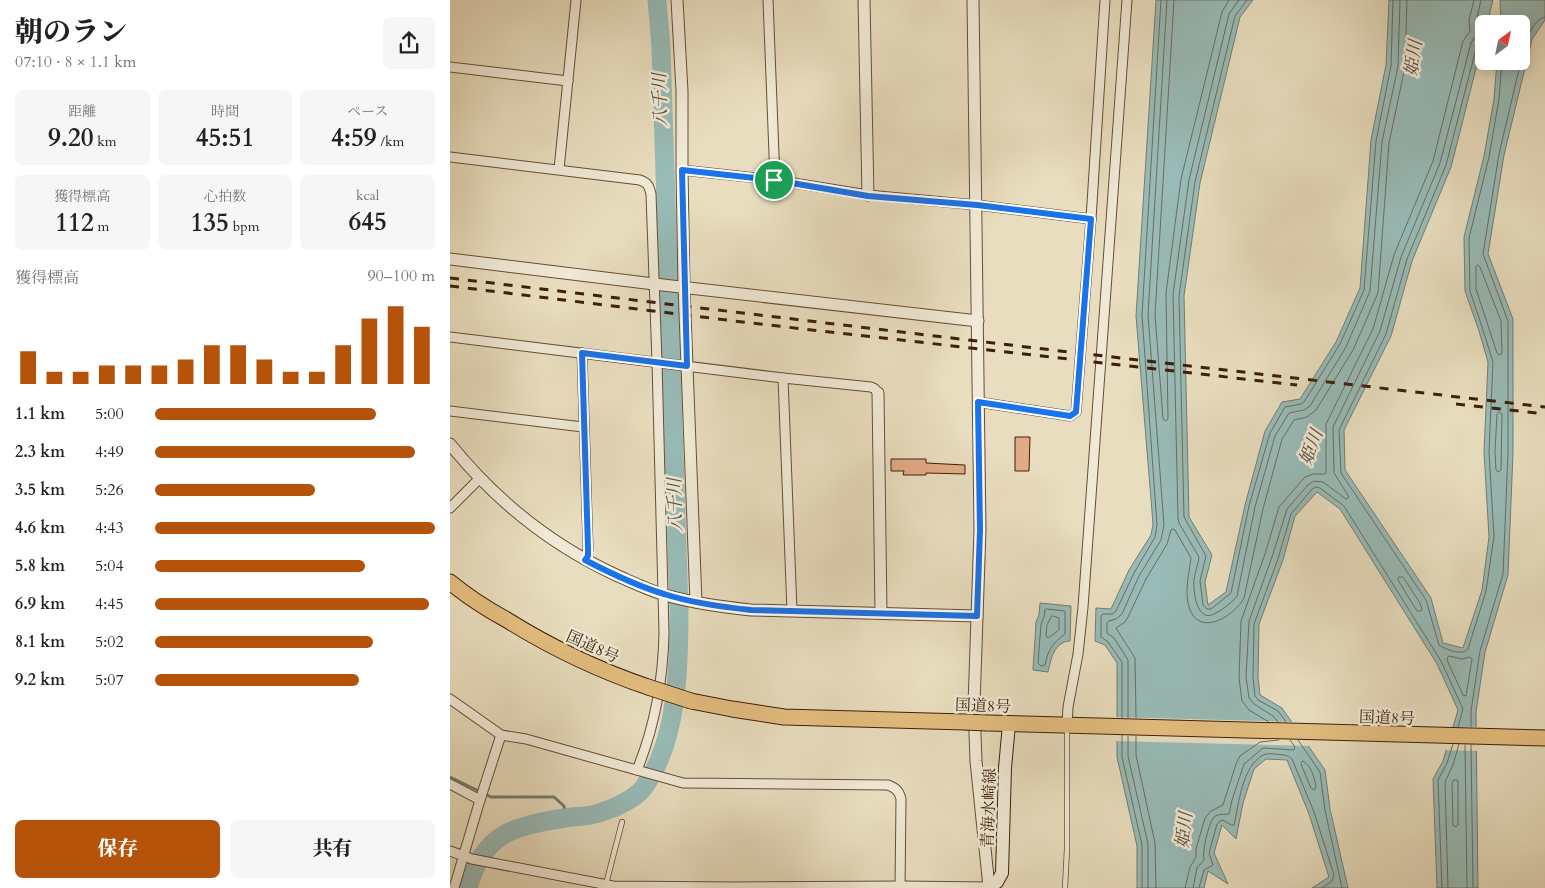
<!DOCTYPE html>
<html lang="ja">
<meta charset="utf-8">
<style>
body{margin:0;font-family:Cardo,"Noto Serif JP",serif;background:#f6f6f6;color:#222;height:100vh;display:flex;flex-direction:column;font-size:19px;white-space:nowrap}
*{box-sizing:border-box;margin:0}
p{font-size:16px;color:#767676}
.icon{flex:none;width:28px;height:28px;fill:none;stroke:currentColor;stroke-width:2;stroke-linecap:round;stroke-linejoin:round}
.map{position:relative;flex:1;overflow:hidden}
.side{display:flex;flex-direction:column;background:#fff;width:450px}
.side>*{flex:none}
.needle{width:32px;rotate:33deg}
.fabs{position:absolute;left:1025px;top:15px;display:grid;gap:10px}
.fabs a{display:grid;place-items:center;width:55px;height:55px;border-radius:8px;background:#fff;box-shadow:0 2px 12px #0003;font-size:25px}
.pin{position:absolute;display:grid;place-items:center;width:42px;height:42px;color:#fff;margin:-21px;border:2px solid #fff;border-radius:50%;box-shadow:0 1px 5px #0007}
.round{display:grid;place-items:center;flex:none;width:52px;height:52px;border-radius:8px;background:#f6f6f6}
.overview{display:flex;align-items:center;justify-content:space-between;height:85px;padding:0 15px}
h1{font-size:28px;font-weight:800;line-height:38px}
.metrics{display:grid;grid-template-columns:repeat(3,1fr);gap:8px;height:85px;padding:5px 15px}
.metrics div{display:grid;align-content:center;border-radius:8px;background:#f6f6f6;text-align:center}
.metrics b{font-size:25px;font-weight:800}
.metrics small{font-size:14px;font-weight:400}
.metrics p{font-size:14px}
.chart{height:140px;padding:10px 15px}
.chart p{display:flex;justify-content:space-between}
.chart svg{width:100%;height:90px;margin-top:5px;stroke:#b45309;stroke-width:6}
.cta{display:flex;gap:10px;margin-top:auto;padding:10px 15px}
.cta a{flex:1;height:58px;border-radius:8px;background:#b45309;color:#fff;font-size:20px;font-weight:800;line-height:58px;text-align:center}
.cta a+a{background:#f6f6f6;color:#222}
ul{padding:0 15px;list-style:none;font-size:16px}
li{display:grid;grid-template-columns:80px 60px 1fr;align-items:center;height:38px}
li i{height:12px;border-radius:6px;background:#b45309}
main{display:flex;flex:1;min-height:0}
.map>svg:first-child{display:block}
</style>
<main>
<section class="side">
<div class="overview"><div><h1>朝のラン</h1><p>07:10 · 8 × 1.1 km</p></div><a class="round"><svg class="icon" aria-label="share" viewBox="0 0 24 24"><path d="M12 15V3M7 8l5-5 5 5M5 13v7h14v-7"/></svg></a></div>
<div class="metrics">
<div><p>距離</p><b>9.20<small> km</small></b></div>
<div><p>時間</p><b>45:51</b></div>
<div><p>ペース</p><b>4:59<small> /km</small></b></div>
</div>
<div class="metrics">
<div><p>獲得標高</p><b>112<small> m</small></b></div>
<div><p>心拍数</p><b>135<small> bpm</small></b></div>
<div><p>kcal</p><b>645</b></div>
</div>
<div class="chart"><p><span>獲得標高</span>90–100 m</p>
<svg viewBox="0 0 160 44" preserveAspectRatio="none"><path d="M5 44V28M15 44V38M25 44V38M35 44V35M45 44V35M55 44V35M65 44V32M75 44V25M85 44V25M95 44V32M105 44V38M115 44V38M125 44V25M135 44V12M145 44V6M155 44V16"/></svg>
</div>
<ul>
<li><b>1.1 km</b>5:00<i style="width:79%"></i></li>
<li><b>2.3 km</b>4:49<i style="width:93%"></i></li>
<li><b>3.5 km</b>5:26<i style="width:57%"></i></li>
<li><b>4.6 km</b>4:43<i style="width:100%"></i></li>
<li><b>5.8 km</b>5:04<i style="width:75%"></i></li>
<li><b>6.9 km</b>4:45<i style="width:98%"></i></li>
<li><b>8.1 km</b>5:02<i style="width:78%"></i></li>
<li><b>9.2 km</b>5:07<i style="width:73%"></i></li>
</ul>
<div class="cta"><a>保存</a><a>共有</a></div>
</section>
<div class="map">
<svg width="1095" height="888" viewBox="0 0 1095 888">
<rect width="100%" height="100%" fill="#e8ddbe"/>
<filter id="stains"><feTurbulence type="fractalNoise" baseFrequency=".004" numOctaves="4"/><feColorMatrix values="0 0 0 0 .2 0 0 0 0 .09 0 0 0 0 .02 0 0 0 .5 -.17"/></filter>
<radialGradient id="worn" r=".72"><stop offset=".6" stop-color="#630" stop-opacity="0"/><stop offset="1" stop-color="#630" stop-opacity=".3"/></radialGradient>
<g fill="#98bbb7" stroke="#747d72">
<path d="M706,0H803L790,17L750,183L734,296L739,517L762,555L755,582L758,605L776,592L795,505L815,431L832,402L850,399L886,342L910,288L921,140L936,65L939,0H1043L1037,24H1034V37L1001,167L962,261L941,336L894,430L895,470L981,598L993,643L1013,648L1032,590L1039,537L1034,452L1038,362L1029,331L1015,291L1014,237L1034,156L1044,99L1047,61H1071V24H1051L1050,0H1095V20L1082,39L1054,155L1038,254L1063,319V453L1058,575L1035,652L1026,712L1028,888H987L983,779L993,761L1008,710L987,664L890,509L867,492L845,516L833,560L809,624L808,677L810,695L832,708L875,770L880,809L898,888H862L879,877L859,814L837,760L816,759L804,769L793,803L786,839L772,825L764,853L778,884L758,871L754,888H687V846L667,757V663L655,645L645,641L646,608L661,609L679,570L701,535L703,524L686,316Z"/>
<path d="M590,603L621,606L620,641C604,642 601,659 598,672L583,670L586,622L589,615Z"/>
</g>
<g fill="#e8ddbe">
<path d="M664,717L845,722L861,746L664,741Z"/>
<path d="M1000,727H1029V751L993,750Z"/>
</g>
<g fill="none" stroke-linecap="round" stroke-linejoin="round">
<g stroke="#6b6d60" stroke-width="1">
<path d="M724,0L705,315L713,419L716,421L718,419L716,293L731,179L772,12L779,0"/>
<path d="M789,0L779,14L739,180L723,294L728,518L729,523L749,557C748,565 745,572 744,580C743,592 747,625 766,613C773,609 782,603 787,596L805,507L825,436L839,413L854,410L860,406L896,347L920,291L932,142L948,66L950,0"/>
<path d="M797,0L785,16L745,182L729,296L734,517L756,556L750,581L753,605L757,609H761L781,593L799,506L820,433L835,407L851,404L854,402L890,344L914,290L926,141L941,66L943,0"/>
<path d="M1034,41L1029,42L1027,45L996,165L957,259L936,334L889,430L891,473L976,600L989,645C997,650 1012,656 1018,649L1036,591L1044,536L1039,452L1043,362L1033,330L1020,291L1019,238L1039,157L1049,99L1052,61"/>
<path d="M1071,61C1074,48 1080,20 1095,17"/>
<path d="M1028,265L1030,267L1051,321L1052,353L1049,355L1047,353L1026,289V267Z"/>
<path d="M1049,412L1052,414L1051,470L1048,472L1046,470L1045,452L1047,414Z"/>
<path d="M949,577H953L970,603L972,609L971,611H967L948,580Z"/>
<path d="M597,609L615,611V634C603,643 598,649 595,665L591,666L588,663L591,624L594,617L595,610Z"/>
<path d="M603,616L609,618V630L598,638L596,636L597,625L601,617Z"/>
<path d="M999,656L1012,659L1020,657L1022,659L1016,696L1013,695L997,660Z"/>
<path d="M672,718V662L658,642L651,637V616L653,614H662L666,611L684,573L705,537L707,525L692,315L711,0"/>
<path d="M678,718V660L664,638L657,633V623L659,621L666,619L672,614L689,576L711,540L714,525L698,315L717,0"/>
<path d="M686,718L685,658L666,628L675,622L678,617L696,579L717,544L721,530L723,529L725,530L741,558C739,575 733,595 741,612C753,636 785,615 794,598L813,509L832,439L844,420L857,417L866,410L903,350L928,293L939,143L955,67L957,0"/>
<path d="M819,722L799,710L792,701L789,678L791,621L815,554L829,507L855,477L863,474H874L876,473V424L923,329L944,255L983,161L1013,41L1020,31L1019,20L1024,0"/>
<path d="M828,722L823,716L804,704L799,698L796,677L799,621L822,557L837,509L858,485L864,481L873,482L896,499L899,497L884,473L883,427L930,331L951,257L990,163L1021,43L1024,38L1030,33L1026,22L1031,0"/>
<path d="M836,722L828,711L808,700L805,696L803,677L804,624L828,559L841,514L862,489L866,487L870,488L894,506L991,661L1013,709L1008,727"/>
<path d="M1021,727V711L1030,651L1053,574L1058,453V321L1033,254L1049,154L1071,61"/>
<path d="M672,735V757L692,845V888"/>
<path d="M678,736V756L698,844V888"/>
<path d="M686,736V755L705,843L706,888"/>
<path d="M848,740L870,772L875,810L892,888"/>
<path d="M1015,745L1017,888"/>
<path d="M1021,745L1023,888"/>
<path d="M853,761C862,767 864,776 866,787L864,790L861,788L851,764Z"/>
<path d="M1004,780H1007L1008,782V825L1006,827L1003,825L1002,784Z"/>
<path d="M735,888L740,867L746,857V849L755,818L761,811L773,805L786,764L790,756L810,742L829,740"/>
<path d="M743,888L747,868L754,860C752,852 758,824 764,817C769,813 775,815 779,814L782,800L794,764L813,748L844,750L845,747L840,740"/>
<path d="M749,888L754,870L763,865L759,853L767,824L770,821L773,820L781,825H784C789,803 792,767 813,755C817,753 821,754 825,754C831,755 838,754 842,759L864,812L884,875L882,881L872,888"/>
<path d="M992,888L988,780L997,763L1003,744"/>
<path d="M998,888L995,782L1003,765L1009,744"/>
</g>
<path stroke="#747d72" stroke-width="3" d="M0,777L41,797H104L114,806L115,818"/>
<path stroke="#98bbb7" stroke-width="19" d="M18,888C33,833 64,826 115,818C125,816 135,817 145,814C151,813 157,810 163,808C174,803 187,797 194,787C228,741 229,665 229,610L211,47L207,0"/>
</g>
<g fill="#e2ab85" stroke="#3e1f0a">
<path d="M565,437H580L579,471H565Z"/>
<path d="M441,459H476V463L515,465V474L476,473V475H453L454,471H441Z"/>
</g>
<g fill="none" stroke-linecap="round" stroke-linejoin="round">
<defs>
<g id="service">
<path d="M156,884L172,822"/>
<path d="M615,888L617,849V727"/>
</g>
<g id="minor">
<path d="M318,0L325,180"/>
<path d="M0,67L118,81"/>
<path d="M0,157L190,180C198,183 199,186 201,194L207,362L214,633C213,680 205,726 187,770"/>
<path d="M109,169L126,0"/>
<path d="M232,170L325,180L418,195L527,205L641,219"/>
<path d="M0,337L333,378L421,387L425,389L428,393"/>
<path d="M132,353L138,548L137,556L135,560"/>
<path d="M333,378L342,611"/>
<path d="M528,402L620,416L626,412L641,219L655,0"/>
<path d="M0,411L133,427"/>
<path d="M0,508L29,479"/>
<path d="M0,699L51,735L76,739L233,783L438,785C446,788 449,791 451,799L450,888"/>
<path d="M617,725L618,707L628,654L633,607L677,0"/>
<path d="M0,784L30,800"/>
<path d="M0,851L22,859L163,886L284,887L450,886L539,887"/>
<path d="M4,888L30,800L51,735"/>
</g>
<g id="tertiary">
<path d="M227,0L232,91V170L234,287L246,602"/>
<path d="M414,0L418,195"/>
<path d="M523,0L530,530L524,705L526,761L539,887"/>
<path d="M0,259L204,284L528,321"/>
<path d="M428,393L431,613"/>
<path d="M0,444C46,501 99,544 166,575C182,582 198,590 215,595C243,603 272,607 301,610L527,616"/>
</g>
<path id="secondary" d="M539,888L547,882L552,873L555,768L559,724"/>
<g id="trunk">
<path d="M0,582C17,596 37,609 57,620C102,648 148,670 198,687"/>
<path d="M241,701L282,709L334,717L515,722"/>
<path d="M537,723L1095,738"/>
</g>
</defs>
<use href="#service" stroke="#684e37" stroke-width="6"/>
<use href="#minor" stroke="#684e37" stroke-width="11"/>
<use href="#tertiary" stroke="#684e37" stroke-width="13"/>
<use href="#secondary" stroke="#3e1f0a" stroke-width="14"/>
<use href="#trunk" stroke="#3e1f0a" stroke-width="17"/>
<use href="#service" stroke="#f0e9d5" stroke-width="4.5"/>
<use href="#minor" stroke="#f0e9d5" stroke-width="9"/>
<use href="#tertiary" stroke="#f0e9d5" stroke-width="11"/>
<use href="#secondary" stroke="#f0e9d5" stroke-width="12"/>
<use href="#trunk" stroke="#e4be7f" stroke-width="15"/>
<g stroke="#3e1f0a" stroke-width="3" stroke-dasharray="9 9" stroke-linecap="butt">
<path d="M0,278L602,350L1095,407"/>
<path d="M0,286L301,323L847,385"/>
<path d="M1006,404L1095,414"/>
</g>
<defs>
<g id="trunk-bridge">
<path d="M198,687L241,701"/>
<path d="M515,722L537,723"/>
</g>
</defs>
<use href="#trunk-bridge" stroke="#3e1f0a" stroke-width="17" stroke-linecap="butt"/>
<use href="#trunk-bridge" stroke="#e4be7f" stroke-width="15"/>
</g>
<g fill="none" stroke-linecap="round" stroke-linejoin="round">
<defs>
<path id="route" d="M232,170L324,180L418,196L527,205L641,219L626,412L620,416L528,402L530,530L527,616L301,610C272,607 242,603 214,594C187,586 160,573 135,560L138,556V548L132,353L237,366Z"/>
</defs>
<use href="#route" stroke="#fff" stroke-width="10"/>
<use href="#route" stroke="#1a73e8" stroke-width="6"/>
</g>
<g text-anchor="middle" stroke-width="5" stroke-linejoin="round" paint-order="stroke">
<g font-size="16" fill="#3e1f0a" stroke="#f0e9d5">
<text transform="translate(143 646) rotate(24)" y="6">国道8号</text>
<text transform="translate(533 705) rotate(2)" y="6">国道8号</text>
<text transform="translate(937 717) rotate(2)" y="6">国道8号</text>
<text transform="translate(538 808) rotate(-88)" y="6">青海水崎線</text>
</g>
<g font-size="18" font-style="italic" fill="#594e3e" stroke="#f0e9d5">
<text transform="translate(963 58) rotate(-82)" y="6">姫川</text>
<text transform="translate(210 100) rotate(-92)" y="6">八千川</text>
<text transform="translate(861 447) rotate(-69)" y="6">姫川</text>
<text transform="translate(225 505) rotate(-92)" y="6">八千川</text>
<text transform="translate(734 830) rotate(-84)" y="6">姫川</text>
</g>
</g>
<rect width="100%" height="100%" filter="url(#stains)"/>
<rect width="100%" height="100%" fill="url(#worn)"/>
</svg>
<div class="fabs">
<a><svg class="needle" viewBox="-14 -14 28 28"><path d="M0-13l5 13h-10z" fill="#e53935"/><path d="M0 13l5-13h-10z" fill="#767676"/></svg></a>
</div>
<div class="pin" style="left:324px;top:180px;background:#1e9e55"><svg class="icon" aria-label="arrive" viewBox="0 0 24 24"><path d="M6 21V4h12l-3 4 3 4H6"/></svg></div>
</div>
</main>
